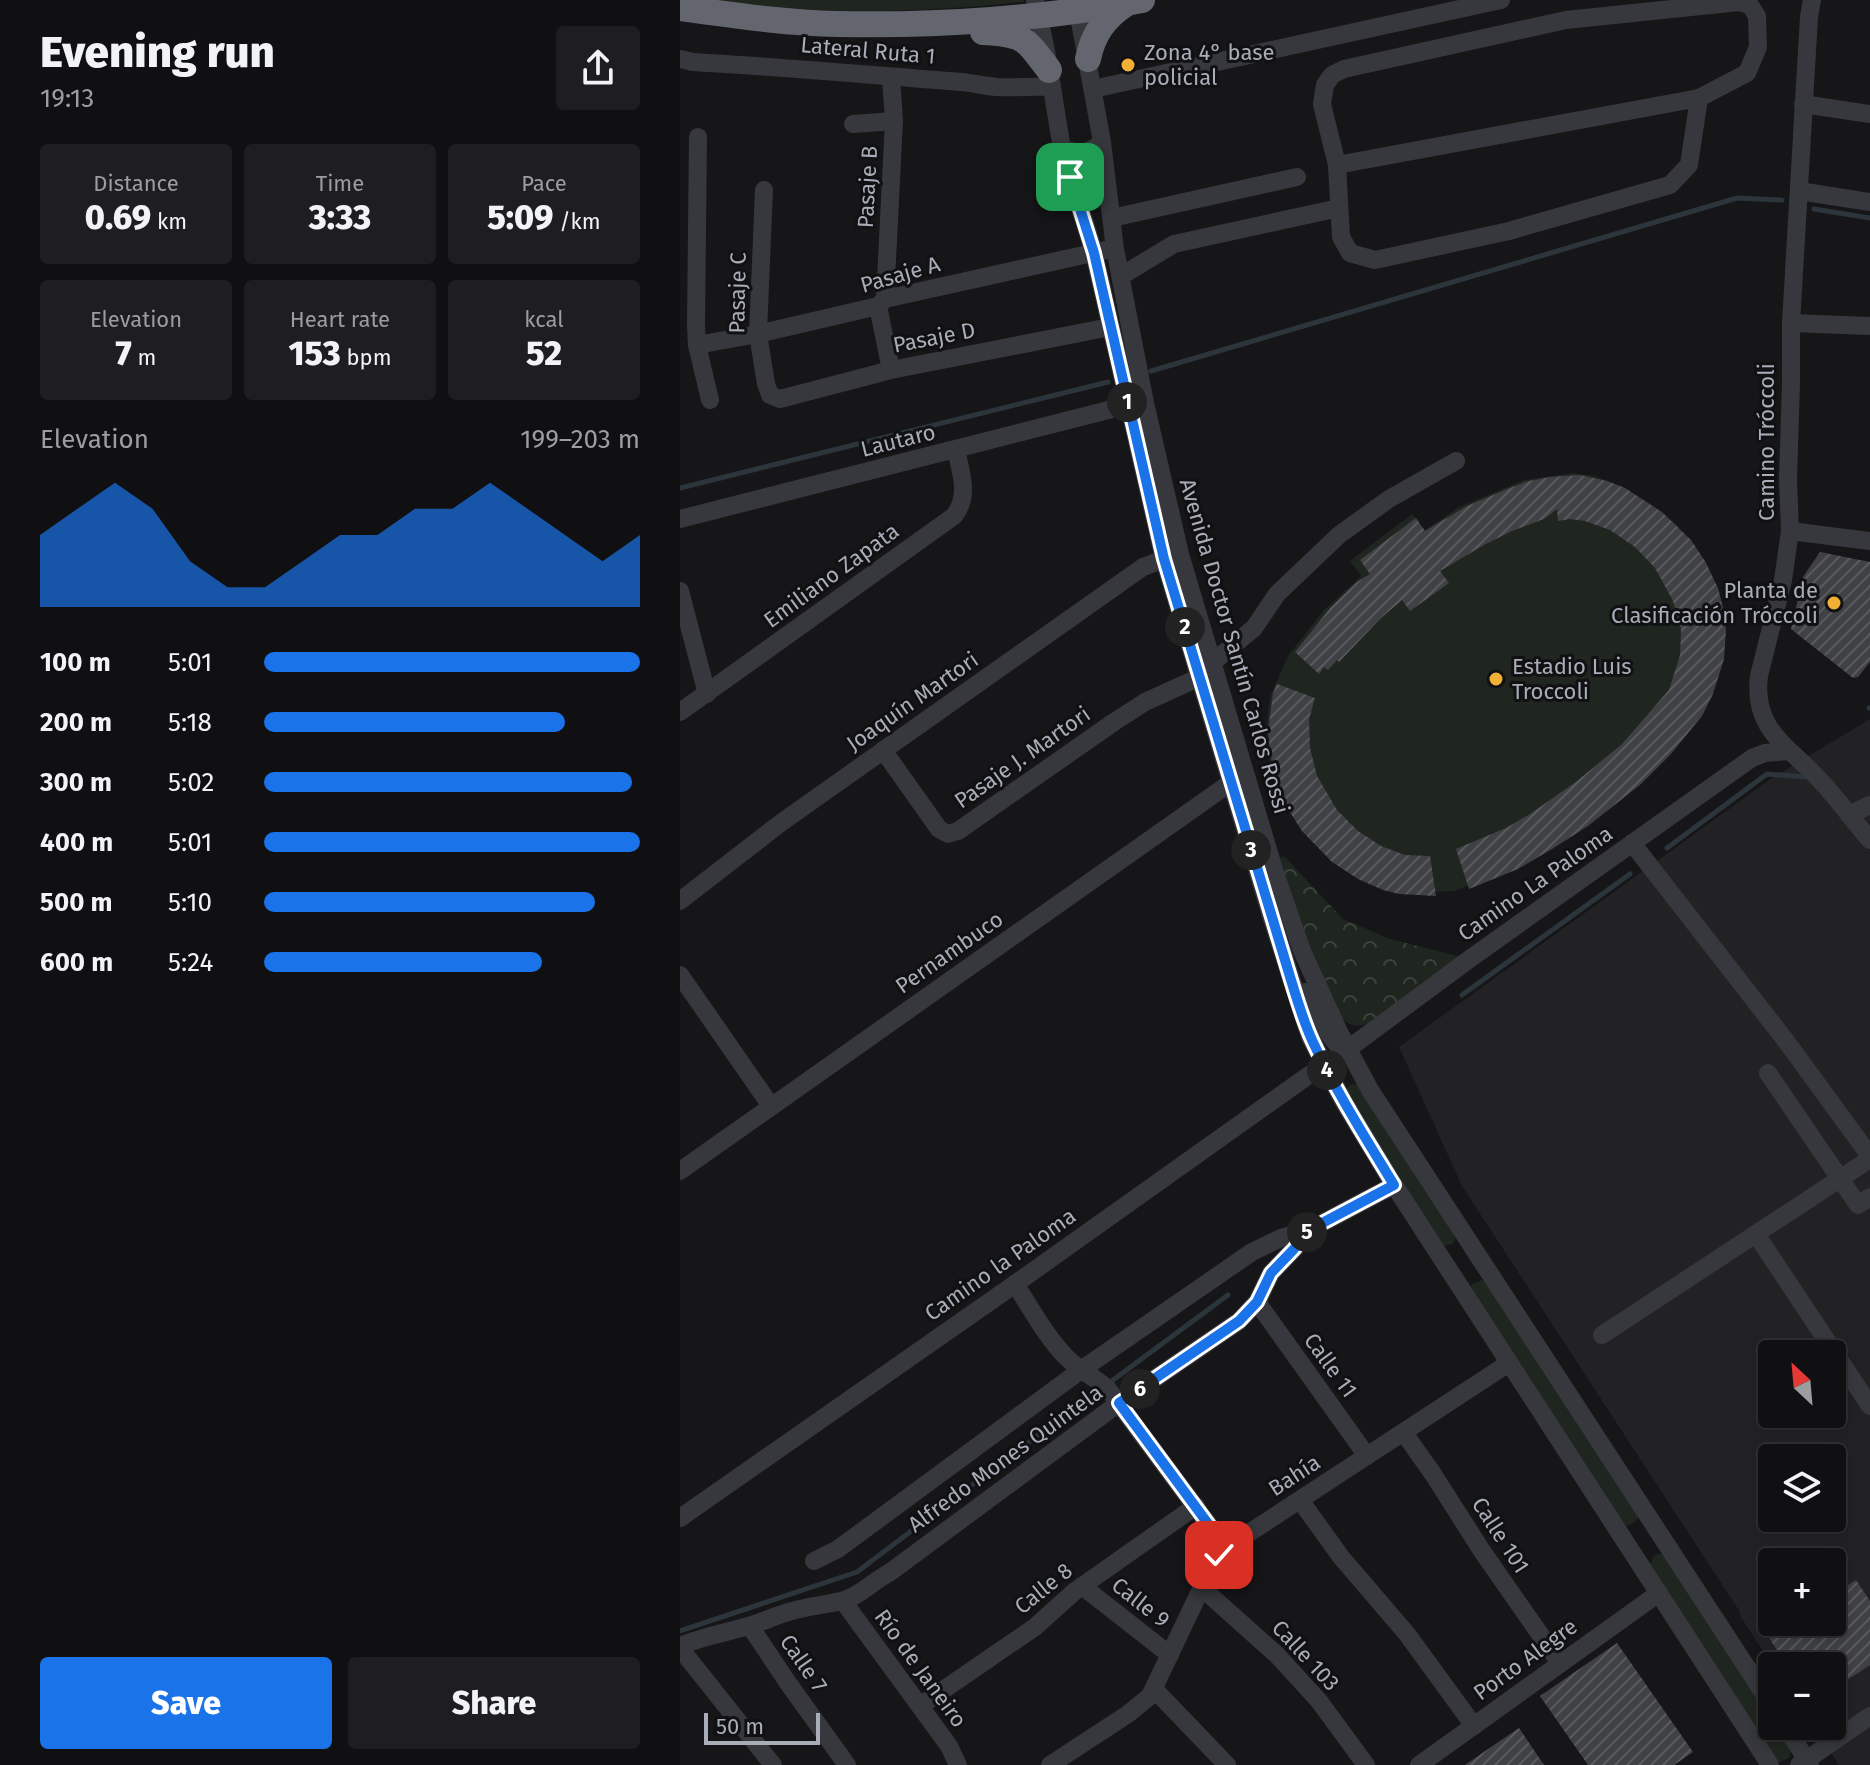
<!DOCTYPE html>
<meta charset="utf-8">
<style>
body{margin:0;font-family:"Fira Sans",sans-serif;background:#1e1e20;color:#f1f3f6;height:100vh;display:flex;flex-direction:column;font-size:30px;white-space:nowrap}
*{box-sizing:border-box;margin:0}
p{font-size:26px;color:#9c9d9f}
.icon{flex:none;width:44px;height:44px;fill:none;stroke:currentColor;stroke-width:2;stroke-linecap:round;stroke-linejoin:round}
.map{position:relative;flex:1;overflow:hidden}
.side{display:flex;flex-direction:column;background:#101012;width:680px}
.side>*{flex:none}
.needle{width:52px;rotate:334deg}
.controls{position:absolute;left:1078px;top:1340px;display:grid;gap:16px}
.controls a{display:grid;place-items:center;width:88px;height:88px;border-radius:8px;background:#101012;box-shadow:0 4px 12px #0003,0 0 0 2px #303032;font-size:40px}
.scale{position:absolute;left:24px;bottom:20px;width:116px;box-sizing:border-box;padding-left:8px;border:4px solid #a8adb8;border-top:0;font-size:22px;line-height:28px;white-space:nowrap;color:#a8adb8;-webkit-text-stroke:6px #111113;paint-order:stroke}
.pin{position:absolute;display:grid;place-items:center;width:68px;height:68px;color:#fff;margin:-34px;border-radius:16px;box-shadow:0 4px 12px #0006}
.km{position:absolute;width:40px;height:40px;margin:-20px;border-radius:50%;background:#222;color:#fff;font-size:22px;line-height:40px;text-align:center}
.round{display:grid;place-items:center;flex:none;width:84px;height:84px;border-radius:8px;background:#1e1e20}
.overview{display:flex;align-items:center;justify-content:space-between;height:136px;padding:0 40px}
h1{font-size:44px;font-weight:800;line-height:60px}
.figures{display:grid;grid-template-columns:repeat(3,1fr);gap:12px;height:136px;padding:8px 40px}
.figures div{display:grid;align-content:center;border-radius:8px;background:#1e1e20;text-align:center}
.figures b{font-size:34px;font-weight:800}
.figures small{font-size:22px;font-weight:400}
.figures p{font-size:22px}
.chart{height:224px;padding:16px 40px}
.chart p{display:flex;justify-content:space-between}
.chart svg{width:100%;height:144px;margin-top:8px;fill:#1a73e8;opacity:.7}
.action{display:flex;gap:16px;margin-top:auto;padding:16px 40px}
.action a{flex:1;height:92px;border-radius:8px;background:#1a73e8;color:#fff;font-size:32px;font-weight:800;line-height:92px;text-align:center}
.action a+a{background:#1e1e20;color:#f1f3f6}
ul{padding:0 40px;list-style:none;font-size:26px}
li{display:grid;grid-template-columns:128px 96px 1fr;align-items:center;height:60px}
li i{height:20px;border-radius:10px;background:#1a73e8}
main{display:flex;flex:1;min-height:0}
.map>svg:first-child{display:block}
</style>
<main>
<section class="side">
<div class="overview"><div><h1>Evening run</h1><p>19:13</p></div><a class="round"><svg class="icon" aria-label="share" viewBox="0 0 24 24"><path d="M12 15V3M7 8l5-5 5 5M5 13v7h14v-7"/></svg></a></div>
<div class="figures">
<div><p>Distance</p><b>0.69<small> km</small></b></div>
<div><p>Time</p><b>3:33</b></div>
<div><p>Pace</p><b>5:09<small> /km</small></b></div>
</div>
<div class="figures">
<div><p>Elevation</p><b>7<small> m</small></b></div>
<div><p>Heart rate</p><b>153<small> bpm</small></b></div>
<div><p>kcal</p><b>52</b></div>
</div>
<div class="chart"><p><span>Elevation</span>199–203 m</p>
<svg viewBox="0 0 160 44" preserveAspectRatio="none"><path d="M0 44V22L10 14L20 6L30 14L40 30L50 38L60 38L70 30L80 22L90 22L100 14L110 14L120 6L130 14L140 22L150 30L160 22V44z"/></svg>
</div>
<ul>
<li><b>100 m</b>5:01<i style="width:100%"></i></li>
<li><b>200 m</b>5:18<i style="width:80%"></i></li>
<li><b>300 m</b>5:02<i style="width:98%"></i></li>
<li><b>400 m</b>5:01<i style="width:100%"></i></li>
<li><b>500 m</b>5:10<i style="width:88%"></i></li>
<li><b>600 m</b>5:24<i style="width:74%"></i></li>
</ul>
<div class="action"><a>Save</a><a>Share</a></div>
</section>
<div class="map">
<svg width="1190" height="1765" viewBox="0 0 1190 1765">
<defs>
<pattern id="park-crowns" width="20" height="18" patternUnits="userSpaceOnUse" patternTransform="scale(2)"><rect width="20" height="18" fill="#1e261f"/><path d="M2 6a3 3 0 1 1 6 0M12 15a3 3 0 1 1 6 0" fill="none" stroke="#3c433d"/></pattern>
<pattern id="building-hatch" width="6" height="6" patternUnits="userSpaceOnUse" patternTransform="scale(2)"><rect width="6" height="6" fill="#404145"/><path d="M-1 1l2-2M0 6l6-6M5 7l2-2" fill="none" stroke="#595a5e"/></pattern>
</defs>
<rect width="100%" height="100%" fill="#161618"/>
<path fill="#222225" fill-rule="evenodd" d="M1190,719V1765H1159L1132,1726H1152V1666H1093L1059,1614L1060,1612L782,1186L719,1047L1092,778ZM1092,1354H1152V1414H1092ZM1092,1458H1152V1518H1092ZM1092,1562H1152V1622H1092Z"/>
<g fill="#1e261f">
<path d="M17,0H344V2C276,9 208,13 140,10C99,8 58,4 17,0Z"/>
<path d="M893,473L915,476L943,487L995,523L1019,553L1042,637L853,857L775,891L725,893L651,859L628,838L607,808L590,764L586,729L590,697L608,656L644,610L681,576L670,561L732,514L745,530L779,507L844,480Z"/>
<path d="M677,1084L775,1236V1240L772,1244L763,1246L760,1244L666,1090L670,1085Z"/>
<path d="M802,1280L805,1281L958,1516L957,1520L949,1525L945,1526L790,1289L792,1284Z"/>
<path d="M978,1554H983L987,1558L1092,1722V1726H1095C1101,1735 1114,1747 1109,1758L1099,1762L1095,1760L970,1566L973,1557Z"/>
</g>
<path fill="url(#park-crowns)" d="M604,856L663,919L710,939L781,957L688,1023C675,1028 669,1026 659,1016L627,944L598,858Z"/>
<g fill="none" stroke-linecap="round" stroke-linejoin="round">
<g stroke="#2c353c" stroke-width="5">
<path d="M1134,209L1190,218"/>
<path d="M471,371L1057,198L1102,200"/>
<path d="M0,488L428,382"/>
<path d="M1189,708H1190"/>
<path d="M987,848L1087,774L1126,777"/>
<path d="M782,995L950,874"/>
<path d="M433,1380L548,1295"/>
<path d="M0,1631L177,1572L410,1396"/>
</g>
</g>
<g fill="url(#building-hatch)">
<path d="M900,475L927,481L945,488L982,512L1011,540L1025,561L1038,588L1044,612L1046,630L1044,659L1033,694L1022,716L990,755L961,784L908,826L872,849L838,869L789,889L776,849L826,828L850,814L897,781L942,744L989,690L1000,655L1001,630L993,601L975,568L955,547L930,530L905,521L890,519L878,521L877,509L864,519L832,531L804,545L760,571L769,583L730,611L722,600L700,619L659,662L657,660L648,670L644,667L639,674L615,652L651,607L677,582L690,574L680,560L736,518L745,531L787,506L827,489L849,481L870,477Z"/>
<path d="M1140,552L1190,562V662L1178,677L1173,678L1111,629L1123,577Z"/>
<path d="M597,684L635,698L629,719L630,748L637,776L657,810L678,831L701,846L725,855L750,856L756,896L719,894L703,890L678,879L652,862L622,831L611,814L602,795L590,755L588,731L593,693Z"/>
<path d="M1176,1580L1190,1601V1665L1152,1690V1666H1107L1088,1636L1110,1622H1152V1595Z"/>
<path d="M937,1643L1013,1752L994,1765H908L860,1696Z"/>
<path d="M839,1728L864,1765H785L811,1747Z"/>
</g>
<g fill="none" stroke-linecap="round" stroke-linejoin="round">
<g stroke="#37383d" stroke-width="18">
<path d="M355,0L366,51L382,149L414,253L484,559L591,916L630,1037L665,1104L714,1185L1090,1765"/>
<path d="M396,0L422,142L435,249L465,403L500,554L595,873L622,951L659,1032L690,1090L1092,1706"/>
<path d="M1132,0L1129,17L1111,323V383L1108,479L1110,531L1103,580L1079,676C1073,726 1102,742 1134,774C1154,794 1171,818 1190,840"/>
<path d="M1059,2L1070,5L1077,16L1078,47L1067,73L1019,98L1009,165L990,185L829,231L695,260L670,253L661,237L657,165L642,104L645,85L652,75L664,69L886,20Z"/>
<path d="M0,59L13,62C103,67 192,75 281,82C293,83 305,86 317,87C335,88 353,86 372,87"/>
<path d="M413,89L821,0"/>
<path d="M1123,104L1190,114"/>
<path d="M173,124L214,121"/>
<path d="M18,137L16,326L17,345L30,400"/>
<path d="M382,149C400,154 407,155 422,142"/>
<path d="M657,165L1019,98"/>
<path d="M84,190L78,334L86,384L90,395L100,399L211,370L430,327"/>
<path d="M1119,191L1190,202"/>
<path d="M432,218L617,177"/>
<path d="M441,276L494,244L659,208"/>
<path d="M205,299L214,121L211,78"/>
<path d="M198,306L211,370"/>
<path d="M1111,323L1190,326"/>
<path d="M17,345L78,334L198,306L205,299L426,250"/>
<path d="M0,519L448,405"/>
<path d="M1110,531L1190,541"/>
<path d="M0,591L27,694"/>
<path d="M0,712L274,516C290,496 281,473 276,450"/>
<path d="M203,750L259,829L268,834L278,831L434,722L465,702L520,677L533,662L574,628L597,594L659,535L709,499L776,461"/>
<path d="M1169,815L1190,805"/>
<path d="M952,843L1106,1041L1190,1156"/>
<path d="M0,901L102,822L463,567L495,555"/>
<path d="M0,975L91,1106"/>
<path d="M625,992L640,1022L655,1042"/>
<path d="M1088,1073L1178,1205L1190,1197"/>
<path d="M0,1171L560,776"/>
<path d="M1076,1234L1190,1406"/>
<path d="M335,1284C351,1308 366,1337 387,1358C399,1370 415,1377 428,1389L546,1548"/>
<path d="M577,1302L687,1456"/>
<path d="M922,1335L1190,1159"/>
<path d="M724,1433L753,1474L802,1551L880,1663"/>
<path d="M620,1500L661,1557L727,1634L794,1726"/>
<path d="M0,1518L335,1284L629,1075L645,1066L791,958L1072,758L1085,753L1109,751"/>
<path d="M134,1561L158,1549L401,1370L572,1252L601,1238L629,1230"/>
<path d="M402,1586L490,1655"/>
<path d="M522,1588L597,1655L639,1701L686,1765"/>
<path d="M163,1601L269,1746L278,1765"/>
<path d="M70,1626L108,1683L167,1765"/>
<path d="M0,1646C21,1637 43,1633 65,1627C81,1623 96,1615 112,1611C128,1606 145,1605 161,1601C179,1597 193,1581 209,1573L439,1403L559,1321L577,1302L591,1273L614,1249L629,1230L714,1185"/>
<path d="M0,1648L93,1765"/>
<path d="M475,1690L547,1765"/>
<path d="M240,1706L355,1627L395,1591L516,1506"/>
<path d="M1105,1726L1130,1765"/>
<path d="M370,1765L448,1714L470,1696L531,1568L546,1548L829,1363"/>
<path d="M739,1765L979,1593"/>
<path d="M1119,1765L1190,1716"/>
</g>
<g stroke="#63666e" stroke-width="26">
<path d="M0,8C52,15 105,23 158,24C255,26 366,19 462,0"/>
<path d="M303,32C344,34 345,38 369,70"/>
<path d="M408,59C413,34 425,17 447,3"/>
</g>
</g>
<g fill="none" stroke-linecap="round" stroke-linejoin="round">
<defs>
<path id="route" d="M390,177L414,253L484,559L608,970C615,993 622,1018 632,1040C655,1090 685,1137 714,1185L629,1230L614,1249L591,1273L577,1302L559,1321L439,1403L546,1548L539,1555"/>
</defs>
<use href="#route" stroke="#fff" stroke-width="16"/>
<use href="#route" stroke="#1a73e8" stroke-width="10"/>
</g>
<g fill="#f2b134" stroke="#111113" stroke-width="3">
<circle cx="448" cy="65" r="8"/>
<circle cx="1154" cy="603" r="8"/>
<circle cx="816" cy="679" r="8"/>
</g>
<g text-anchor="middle" stroke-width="6" stroke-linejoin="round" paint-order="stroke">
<g font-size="22" fill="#a8adb8" stroke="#111113">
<text transform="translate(188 50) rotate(5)" y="8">Lateral Ruta 1</text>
<text transform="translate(187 187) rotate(-87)" y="8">Pasaje B</text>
<text transform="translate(220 274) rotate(-16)" y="8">Pasaje A</text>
<text transform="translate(57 293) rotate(-89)" y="8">Pasaje C</text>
<text transform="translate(254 337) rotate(-11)" y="8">Pasaje D</text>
<text transform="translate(218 440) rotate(-14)" y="8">Lautaro</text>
<text transform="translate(1086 442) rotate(-90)" y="8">Camino Tróccoli</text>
<text transform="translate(151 575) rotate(-36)" y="8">Emiliano Zapata</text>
<text transform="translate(555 646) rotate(74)" y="8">Avenida Doctor Santín Carlos Rossi</text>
<text transform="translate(232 701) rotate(-35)" y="8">Joaquín Martori</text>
<text transform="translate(342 757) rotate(-35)" y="8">Pasaje J. Martori</text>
<text transform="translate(855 883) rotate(-35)" y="8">Camino La Paloma</text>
<text transform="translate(269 952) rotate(-35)" y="8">Pernambuco</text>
<text transform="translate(320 1264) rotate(-35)" y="8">Camino la Paloma</text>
<text transform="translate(651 1365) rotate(54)" y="8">Calle 11</text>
<text transform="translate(325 1458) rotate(-36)" y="8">Alfredo Mones Quintela</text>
<text transform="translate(614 1475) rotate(-33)" y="8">Bahía</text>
<text transform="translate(821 1535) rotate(57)" y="8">Calle 101</text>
<text transform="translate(363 1588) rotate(-39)" y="8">Calle 8</text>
<text transform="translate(461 1602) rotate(38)" y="8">Calle 9</text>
<text transform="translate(626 1655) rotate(47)" y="8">Calle 103</text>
<text transform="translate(845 1659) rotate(-36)" y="8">Porto Alegre</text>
<text transform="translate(124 1663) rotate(55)" y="8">Calle 7</text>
<text transform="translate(241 1668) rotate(54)" y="8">Río de Janeiro</text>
</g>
<g font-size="22" fill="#a8adb8" stroke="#111113" text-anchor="start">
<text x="464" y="60">Zona 4° base<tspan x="464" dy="25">policial</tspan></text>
<text x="1138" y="598" text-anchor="end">Planta de<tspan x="1138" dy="25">Clasificación Tróccoli</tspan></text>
<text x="832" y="674">Estadio Luis<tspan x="832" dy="25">Troccoli</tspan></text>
</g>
</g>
</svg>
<div class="controls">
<a><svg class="needle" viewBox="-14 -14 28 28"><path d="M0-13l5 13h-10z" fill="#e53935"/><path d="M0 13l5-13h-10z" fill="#9c9d9f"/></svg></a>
<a><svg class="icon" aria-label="layers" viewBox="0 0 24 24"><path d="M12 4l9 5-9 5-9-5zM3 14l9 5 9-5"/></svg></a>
<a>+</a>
<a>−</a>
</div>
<div class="scale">50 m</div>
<div class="pin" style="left:390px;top:177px;background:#1e9e55"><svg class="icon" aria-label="arrive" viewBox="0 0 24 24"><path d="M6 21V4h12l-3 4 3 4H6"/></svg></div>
<div class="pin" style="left:539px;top:1555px;background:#d93025"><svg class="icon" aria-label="check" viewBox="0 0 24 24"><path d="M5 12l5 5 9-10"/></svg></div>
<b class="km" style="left:447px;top:402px">1</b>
<b class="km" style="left:505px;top:627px">2</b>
<b class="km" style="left:571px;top:850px">3</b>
<b class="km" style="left:647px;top:1070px">4</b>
<b class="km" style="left:627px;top:1232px">5</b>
<b class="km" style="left:460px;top:1389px">6</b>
</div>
</main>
